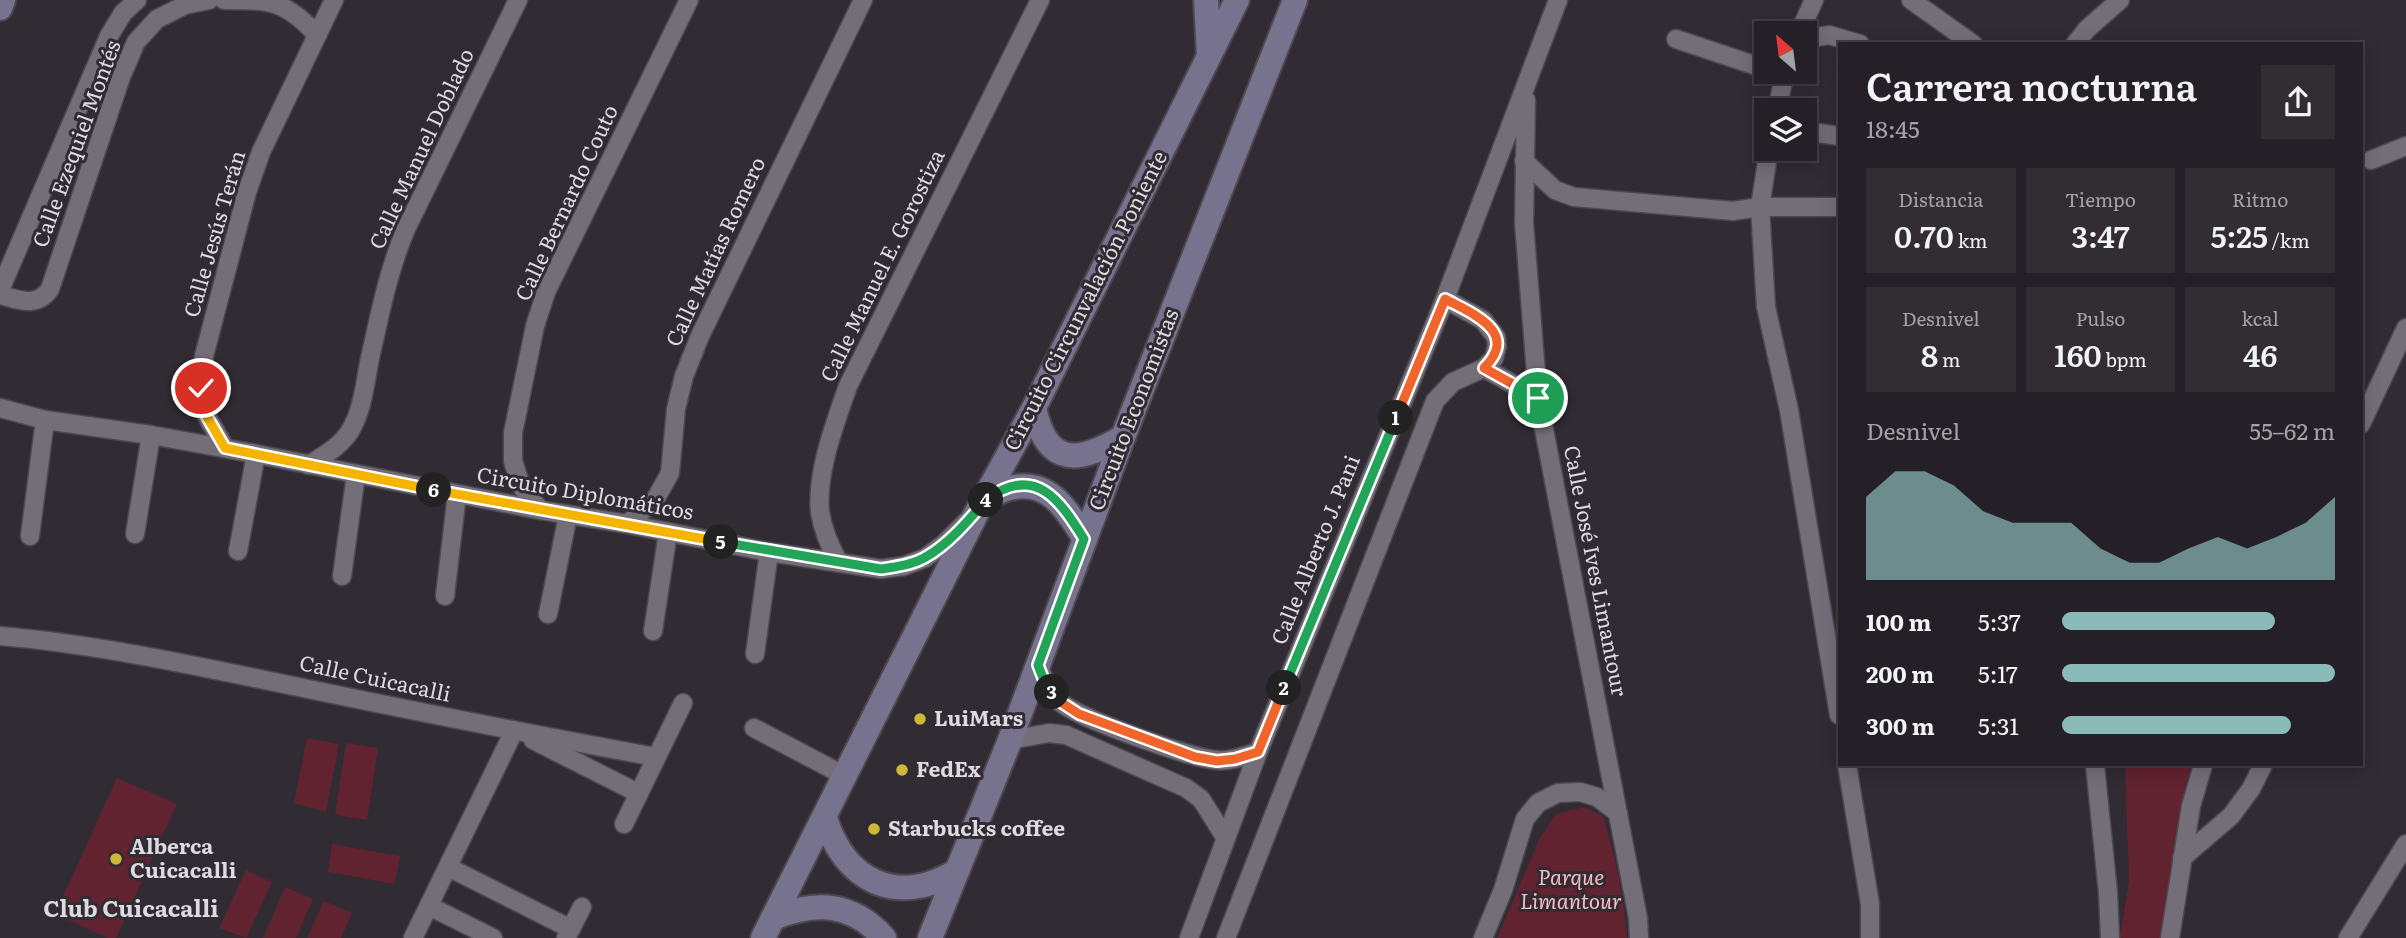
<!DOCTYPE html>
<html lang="es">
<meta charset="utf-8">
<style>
body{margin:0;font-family:Literata,serif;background:#312d33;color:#f1f3f6;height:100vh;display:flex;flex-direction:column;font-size:26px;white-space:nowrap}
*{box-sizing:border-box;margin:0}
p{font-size:23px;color:#a3a3a7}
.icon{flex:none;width:38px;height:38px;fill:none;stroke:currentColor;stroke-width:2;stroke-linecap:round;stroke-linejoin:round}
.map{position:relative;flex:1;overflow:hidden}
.details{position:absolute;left:1838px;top:42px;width:525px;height:724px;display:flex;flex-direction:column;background:#252027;border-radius:0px;box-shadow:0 4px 18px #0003,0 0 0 2px #423e44}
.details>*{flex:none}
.needle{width:46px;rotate:332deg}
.fabs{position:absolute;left:1754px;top:21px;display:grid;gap:14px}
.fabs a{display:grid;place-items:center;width:63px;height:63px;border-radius:0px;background:#252027;box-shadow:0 4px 18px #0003,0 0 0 2px #423e44;font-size:35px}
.pin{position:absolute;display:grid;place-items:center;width:60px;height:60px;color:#fff;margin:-30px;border:4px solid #fff;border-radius:50%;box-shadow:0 2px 7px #0007}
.km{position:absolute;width:35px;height:35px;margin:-18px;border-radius:50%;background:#222;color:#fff;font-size:19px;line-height:35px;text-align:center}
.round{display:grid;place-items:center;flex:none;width:74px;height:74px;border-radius:0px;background:#312d33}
.overview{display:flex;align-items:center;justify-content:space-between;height:119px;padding:0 28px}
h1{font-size:38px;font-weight:600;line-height:52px}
.metrics{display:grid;grid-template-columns:repeat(3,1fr);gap:10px;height:119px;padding:7px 28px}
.metrics div{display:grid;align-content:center;border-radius:0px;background:#312d33;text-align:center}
.metrics b{font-size:30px;font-weight:600}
.metrics small{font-size:19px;font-weight:400}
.metrics p{font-size:19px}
.chart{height:196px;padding:14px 28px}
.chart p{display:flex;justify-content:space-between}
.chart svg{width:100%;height:126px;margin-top:7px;fill:#8bbbb9;opacity:.7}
ul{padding:0 28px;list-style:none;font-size:23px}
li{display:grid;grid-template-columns:112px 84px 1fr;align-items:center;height:52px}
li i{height:18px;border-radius:9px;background:#8bbbb9}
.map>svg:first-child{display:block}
</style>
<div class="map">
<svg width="2406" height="938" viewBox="0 0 2406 938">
<rect width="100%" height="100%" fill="#312b34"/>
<g fill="#622330">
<path d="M307,738L339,744L326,812L294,803Z"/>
<path d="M346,743L378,748L367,820L335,815Z"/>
<path d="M2125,765H2191L2182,801L2163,938H2120L2129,880Z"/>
<path d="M117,778L177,804L116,938H108L55,914Z"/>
<path d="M1584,807L1603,816C1615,855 1624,897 1627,938H1497L1540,838L1556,814Z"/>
<path d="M332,844L400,856L395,884L328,872Z"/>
<path d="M246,870L272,882L246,938L219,928Z"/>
<path d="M285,887L313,899L296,938H263Z"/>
<path d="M324,901L352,913L341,938H307Z"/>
</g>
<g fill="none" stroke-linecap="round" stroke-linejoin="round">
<defs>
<g id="street">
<path d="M224,0C270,0 285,0 317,35"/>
<path d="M1911,0L1973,44"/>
<path d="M1799,33L1814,0"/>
<path d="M1676,39L1766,69"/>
<path d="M1804,39L1829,35L1860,44"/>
<path d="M2075,44L2087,29L2120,0"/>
<path d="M1526,100L1524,223L1538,398L1638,918L1639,938"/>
<path d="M1777,110L1785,72"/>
<path d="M1804,131L1839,136"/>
<path d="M1769,149L1760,207L1766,307L1789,410L1839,715"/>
<path d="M2371,160L2406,146"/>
<path d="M1524,161L1555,190L1574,197L1733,211L1760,207H1839"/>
<path d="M0,290L109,36L123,13L137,0"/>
<path d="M0,295C20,300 37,308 50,289L121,77L136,42L157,19L185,5L209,0"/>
<path d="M1484,368L1538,398"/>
<path d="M0,408L45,420L151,435L256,454L540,510L627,524L769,552L881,569L904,566L925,558L944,544L966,522"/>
<path d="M2361,424L2406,328"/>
<path d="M225,448L206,415L201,388L204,356L247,192L261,152L334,0"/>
<path d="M309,465C324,455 340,447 350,431C363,410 365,382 370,358C380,314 388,271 406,229L518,0"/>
<path d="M540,510L521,486L513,461V433L535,326L546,292L689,0"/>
<path d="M627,524L655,500L670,473L676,409L684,376L700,336L863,0"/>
<path d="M135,534L151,435"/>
<path d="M30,536L45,420"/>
<path d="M238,551L256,454"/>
<path d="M839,563C830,547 823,531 820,512C816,473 835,423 848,386L1040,0"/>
<path d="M342,576L356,474"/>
<path d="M445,596L457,494"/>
<path d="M548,614L568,515"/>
<path d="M653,631L668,532"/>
<path d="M0,636C104,645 206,668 308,689C424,713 540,736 656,757"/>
<path d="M755,654L769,552"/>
<path d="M1038,665C1043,678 1049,692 1060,702C1078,718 1190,758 1216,760C1230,762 1244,756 1258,752"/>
<path d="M754,728L845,776"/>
<path d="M533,740L638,793"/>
<path d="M1010,740L1049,733L1066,735L1186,788L1201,799L1225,837"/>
<path d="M1847,765L1870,904V938"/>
<path d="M2095,765L2108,893L2110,938"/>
<path d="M624,824L683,703"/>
<path d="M2182,858L2231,816L2251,789L2263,765"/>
<path d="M448,867L571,929"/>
<path d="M429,906L493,938"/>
<path d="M413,938L514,731"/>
<path d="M566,938L582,907"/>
<path d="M1189,938L1258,752L1445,299L1558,0"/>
<path d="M1226,938L1435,401L1453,382L1484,368L1494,358L1497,346L1496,337L1483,320L1445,299"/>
<path d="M1483,938L1503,890L1525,819L1538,803L1558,793L1580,792L1597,797L1618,813"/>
<path d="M2170,938L2191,806L2203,765"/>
<path d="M2348,938L2406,844"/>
</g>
<g id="secondary">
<path d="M1206,0L1209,55"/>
<path d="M0,8L3,0"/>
<path d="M1034,408C1047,468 1079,463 1123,437"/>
<path d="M982,505C990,496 999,491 1010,488C1049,478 1067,510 1085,539"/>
<path d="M825,818C845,882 897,907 957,871"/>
<path d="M773,918C816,901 852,902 884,938"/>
<path d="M763,938L978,510L1034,408L1237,0"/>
<path d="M930,938L1010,740L1123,437L1295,0"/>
</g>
</defs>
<use href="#street" stroke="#4c484f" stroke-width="21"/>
<use href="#secondary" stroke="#4c484f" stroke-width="28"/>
<use href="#street" stroke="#746e79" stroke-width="18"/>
<use href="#secondary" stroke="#77728e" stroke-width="24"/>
</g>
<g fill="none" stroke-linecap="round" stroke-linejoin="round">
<defs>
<path id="split-1" d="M1396,418L1445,299C1473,314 1520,332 1484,368L1538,398"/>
<path id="split-2" d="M1284,688L1396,418"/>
<path id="split-3" d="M1052,692L1059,701L1079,714L1195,757L1217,761L1235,759L1258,752L1284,688"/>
<path id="split-4" d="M986,500C1035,463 1060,500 1084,539L1038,665L1045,683L1052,692"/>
<path id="split-5" d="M721,542L881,569C895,567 911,565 924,558C948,545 969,520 986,500"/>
<path id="split-6" d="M434,490L721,542"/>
<path id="split-7" d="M201,388L206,415L225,448L434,490"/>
</defs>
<use href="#split-1" stroke="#fff" stroke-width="14"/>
<use href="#split-2" stroke="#fff" stroke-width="14"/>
<use href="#split-3" stroke="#fff" stroke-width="14"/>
<use href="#split-4" stroke="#fff" stroke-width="14"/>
<use href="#split-5" stroke="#fff" stroke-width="14"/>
<use href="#split-6" stroke="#fff" stroke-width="14"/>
<use href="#split-7" stroke="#fff" stroke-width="14"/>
<use href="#split-1" stroke="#f0652b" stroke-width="9"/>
<use href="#split-2" stroke="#22a559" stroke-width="9"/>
<use href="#split-3" stroke="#f0652b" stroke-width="9"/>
<use href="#split-4" stroke="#22a559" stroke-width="9"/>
<use href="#split-5" stroke="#22a559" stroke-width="9"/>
<use href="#split-6" stroke="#f5b400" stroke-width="9"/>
<use href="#split-7" stroke="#f5b400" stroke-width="9"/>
</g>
<g fill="#d0b837" stroke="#312b34" stroke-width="2.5">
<circle cx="920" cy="719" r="7"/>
<circle cx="902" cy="770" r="7"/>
<circle cx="874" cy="829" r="7"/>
<circle cx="116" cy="859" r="7"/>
</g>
<g text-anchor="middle" stroke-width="6" stroke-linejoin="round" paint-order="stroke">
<g font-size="21" fill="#dedbe0" stroke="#312b34">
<text transform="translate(77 144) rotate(-70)" y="7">Calle Ezequiel Montés</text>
<text transform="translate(422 149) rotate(-65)" y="7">Calle Manuel Doblado</text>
<text transform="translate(567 203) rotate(-65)" y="7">Calle Bernardo Couto</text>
<text transform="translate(215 234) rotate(-74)" y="7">Calle Jesús Terán</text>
<text transform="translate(716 252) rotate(-65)" y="7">Calle Matías Romero</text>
<text transform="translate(883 266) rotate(-64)" y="7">Calle Manuel E. Gorostiza</text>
<text transform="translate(1086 301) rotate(-63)" y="7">Circuito Circunvalación Poniente</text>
<text transform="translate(1134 410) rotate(-69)" y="7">Circuito Economistas</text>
<text transform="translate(585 494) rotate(10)" y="7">Circuito Diplomáticos</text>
<text transform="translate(1316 550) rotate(-68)" y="7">Calle Alberto J. Pani</text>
<text transform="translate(1595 571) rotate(79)" y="7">Calle José Ives Limantour</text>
<text transform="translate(375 679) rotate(12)" y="7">Calle Cuicacalli</text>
</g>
<g font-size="21" font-weight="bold" fill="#dedbe0" stroke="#312b34" text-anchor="start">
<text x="934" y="726">LuiMars</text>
<text x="916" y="777">FedEx</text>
<text x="888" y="836">Starbucks coffee</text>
<text x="130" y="854">Alberca<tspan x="130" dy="24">Cuicacalli</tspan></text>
</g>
<g font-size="21" font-style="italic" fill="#fbbbc3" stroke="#312b34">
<text x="1571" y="885">Parque<tspan x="1571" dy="24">Limantour</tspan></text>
</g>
<g font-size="23" font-weight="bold" fill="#dedbe0" stroke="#312b34">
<text x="131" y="917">Club Cuicacalli</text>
</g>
</g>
</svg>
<div class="fabs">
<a><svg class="needle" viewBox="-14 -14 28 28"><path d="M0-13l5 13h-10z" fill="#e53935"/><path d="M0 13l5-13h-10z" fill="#a3a3a7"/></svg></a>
<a><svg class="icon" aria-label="layers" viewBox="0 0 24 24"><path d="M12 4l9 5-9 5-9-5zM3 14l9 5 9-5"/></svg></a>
</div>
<div class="pin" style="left:1538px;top:398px;background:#1e9e55"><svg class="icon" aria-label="arrive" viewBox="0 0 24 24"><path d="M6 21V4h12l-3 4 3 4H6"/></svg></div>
<div class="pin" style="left:201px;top:388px;background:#d93025"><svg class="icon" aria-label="check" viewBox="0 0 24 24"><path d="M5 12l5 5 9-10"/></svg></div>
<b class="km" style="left:1396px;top:418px">1</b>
<b class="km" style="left:1284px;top:688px">2</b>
<b class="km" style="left:1052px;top:692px">3</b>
<b class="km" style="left:986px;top:500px">4</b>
<b class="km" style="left:721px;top:542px">5</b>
<b class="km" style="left:434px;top:490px">6</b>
<section class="details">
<div class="overview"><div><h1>Carrera nocturna</h1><p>18:45</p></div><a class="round"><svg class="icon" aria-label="share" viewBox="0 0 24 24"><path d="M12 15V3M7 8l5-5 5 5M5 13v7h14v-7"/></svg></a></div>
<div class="metrics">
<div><p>Distancia</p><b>0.70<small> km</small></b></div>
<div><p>Tiempo</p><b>3:47</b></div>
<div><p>Ritmo</p><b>5:25<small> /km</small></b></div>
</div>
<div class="metrics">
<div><p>Desnivel</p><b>8<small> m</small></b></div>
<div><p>Pulso</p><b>160<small> bpm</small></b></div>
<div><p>kcal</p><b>46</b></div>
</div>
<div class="chart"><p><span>Desnivel</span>55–62 m</p>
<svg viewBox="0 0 160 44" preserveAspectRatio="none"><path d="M0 44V15L10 6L20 6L30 11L40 20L50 24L60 24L70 24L80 33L90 38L100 38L110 33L120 29L130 33L140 29L150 24L160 15V44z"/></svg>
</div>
<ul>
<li><b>100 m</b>5:37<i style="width:78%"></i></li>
<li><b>200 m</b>5:17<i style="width:100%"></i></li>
<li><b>300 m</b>5:31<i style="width:84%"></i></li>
</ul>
</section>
</div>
